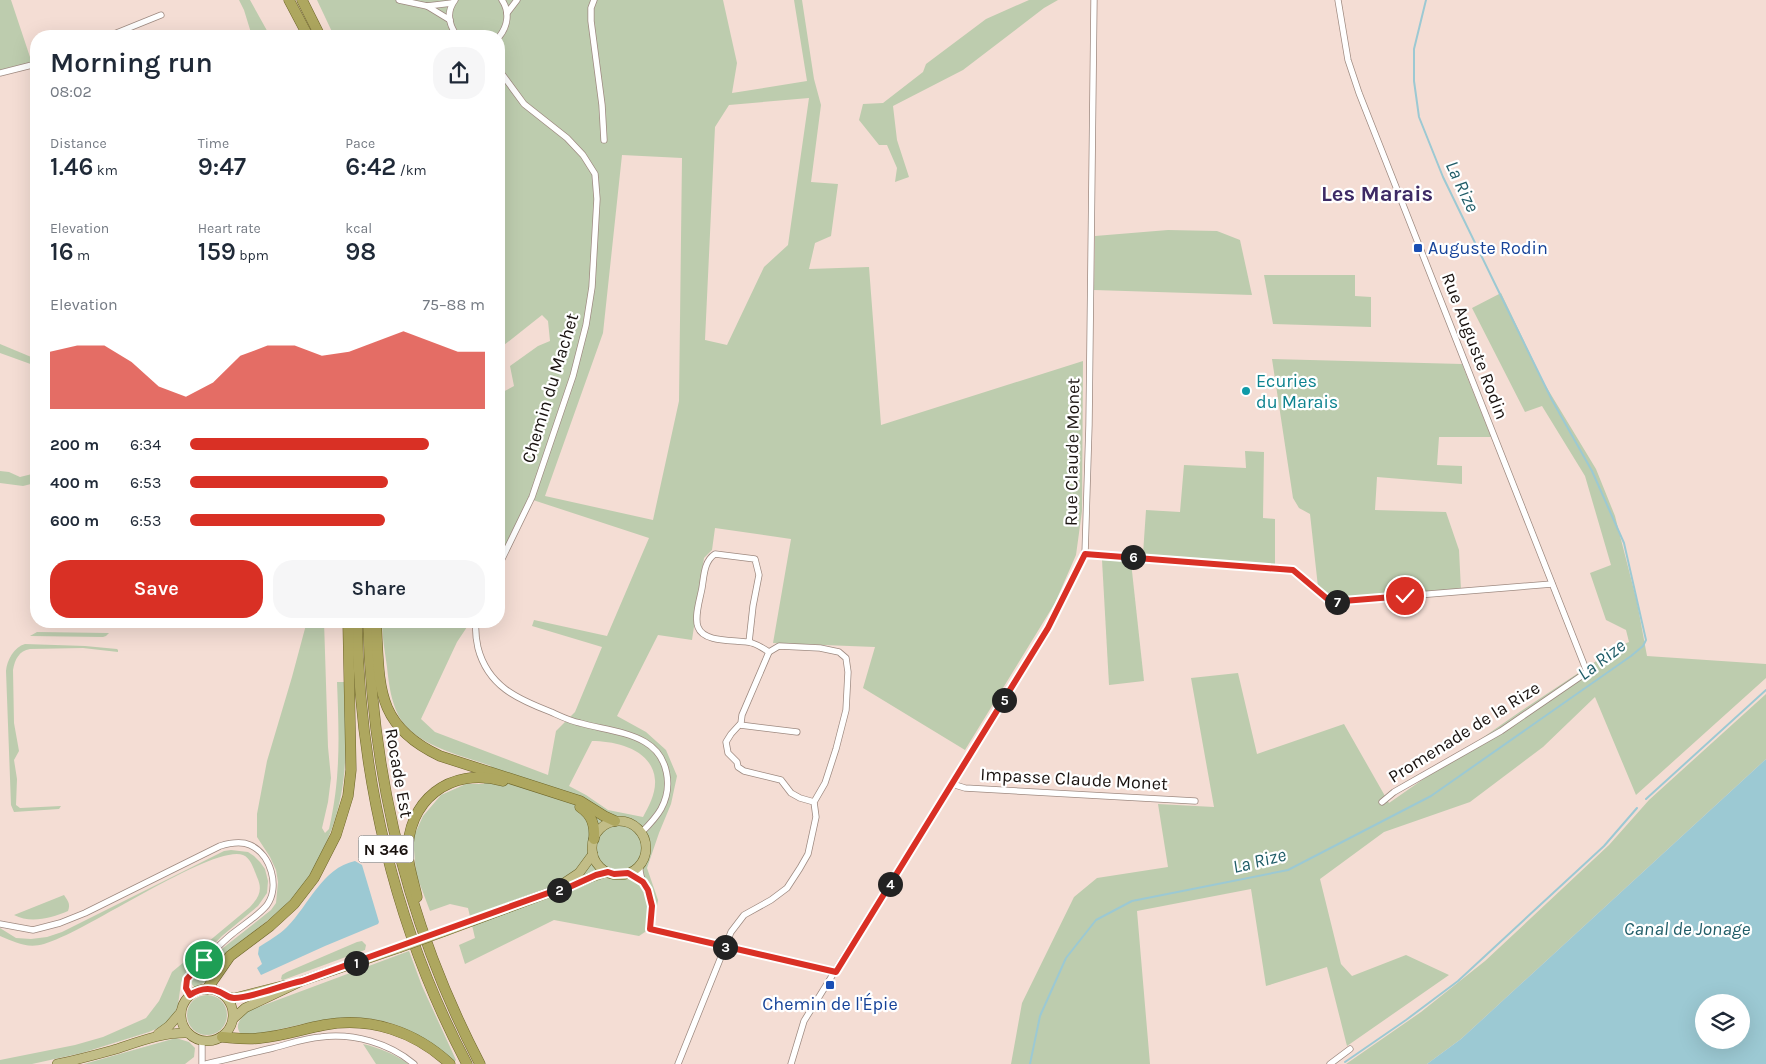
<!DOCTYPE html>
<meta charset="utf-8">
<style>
body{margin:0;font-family:Karla,sans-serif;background:#f6f6f7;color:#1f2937;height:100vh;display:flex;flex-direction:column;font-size:19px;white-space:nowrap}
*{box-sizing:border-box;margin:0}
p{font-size:16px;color:#747a83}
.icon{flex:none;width:28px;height:28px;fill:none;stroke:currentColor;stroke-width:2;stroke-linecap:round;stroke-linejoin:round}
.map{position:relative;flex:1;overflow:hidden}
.sheet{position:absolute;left:30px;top:30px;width:475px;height:598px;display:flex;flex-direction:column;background:#fff;border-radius:20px;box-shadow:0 5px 20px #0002}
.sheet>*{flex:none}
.tools{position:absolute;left:1695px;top:994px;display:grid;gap:10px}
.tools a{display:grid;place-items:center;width:55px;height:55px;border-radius:50%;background:#fff;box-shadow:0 5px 20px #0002;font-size:25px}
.pin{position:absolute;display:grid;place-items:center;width:42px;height:42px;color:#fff;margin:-21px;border:2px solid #fff;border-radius:50%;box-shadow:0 1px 5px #0007}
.km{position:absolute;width:25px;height:25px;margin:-12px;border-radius:50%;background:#222;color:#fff;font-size:14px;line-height:25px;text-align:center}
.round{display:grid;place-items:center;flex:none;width:52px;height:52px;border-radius:20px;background:#f6f6f7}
.overview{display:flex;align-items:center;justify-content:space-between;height:85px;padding:0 20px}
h1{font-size:28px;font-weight:600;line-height:38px}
.metrics{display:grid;grid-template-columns:repeat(3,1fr);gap:8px;height:85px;padding:5px 20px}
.metrics div{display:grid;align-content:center}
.metrics b{font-size:25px;font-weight:600}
.metrics small{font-size:14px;font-weight:400}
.metrics p{font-size:14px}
.chart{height:140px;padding:10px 20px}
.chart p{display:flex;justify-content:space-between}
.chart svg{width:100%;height:90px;margin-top:5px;fill:#d93025;opacity:.7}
.primary-button{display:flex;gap:10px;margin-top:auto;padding:10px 20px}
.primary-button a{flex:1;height:58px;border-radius:20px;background:#d93025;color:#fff;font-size:20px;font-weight:600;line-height:58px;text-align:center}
.primary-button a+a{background:#f6f6f7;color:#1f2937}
ul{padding:0 20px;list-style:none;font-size:16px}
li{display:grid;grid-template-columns:80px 60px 1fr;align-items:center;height:38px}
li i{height:12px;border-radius:6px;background:#d93025}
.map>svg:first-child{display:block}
</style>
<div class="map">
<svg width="1766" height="1064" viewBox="0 0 1766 1064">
<rect width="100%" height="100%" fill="#f4ddd4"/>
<g fill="#bdccae" fill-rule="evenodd">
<path d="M0,0H11L32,63L0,72Z"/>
<path d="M239,0H250L270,36H252L244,10Z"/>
<path d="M317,0H723L737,63L732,93L807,81L794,0H802L814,79L821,105L811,182L838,184L831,236L815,243L809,269L869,267L881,425L1083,361L1082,511L1076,555L1055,603L965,750L863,688L875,647L773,643L791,539L715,528L712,550L704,558L692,640L658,635L617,716L646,732L666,750L677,776L671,804L659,833L647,868L658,900L654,926L639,936L554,920L465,964L459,945L475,938L468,908L450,904L430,911L416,874L413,838L423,816L441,795L466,784H484L491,766C463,756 425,748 405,725C392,710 389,686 387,667C385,652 382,636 382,621H471L457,642L421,719L435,732L548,775L556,731L575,712L602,647L532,626L534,620L607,636L649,538L533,500L499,571V394L514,386L510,366L538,346L550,341L548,321L542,315L499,349V36H334ZM809,98L788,245L764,267L727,345L705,340L715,127L729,105ZM622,155L682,158L679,401L653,520L545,496L603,333ZM592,741C617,741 653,750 655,780C656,793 649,806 643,817L608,810L586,795L569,786Z"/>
<path d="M1029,0H1058L1044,8L963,70L893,106L897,140L909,177L895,182L897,168L887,145H879L859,120L863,104L883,103L923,72L926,64L986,19Z"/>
<path d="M1168,230L1217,231L1240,240L1252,295L1094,290L1095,236Z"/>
<path d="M1264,275H1355V296L1371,297V327L1273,324Z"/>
<path d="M1501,293L1544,383L1596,469L1615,516L1637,602L1647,656L1766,664V678L1636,795L1595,697L1543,747L1470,802L1384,832L1320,879L1341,964L1352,976L1406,955L1449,975L1347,1046L1327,967L1266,986L1251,889L1137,911L1150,1064H1011L1022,1003L1074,897L1097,878L1168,867L1158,804L1214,807L1191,678L1238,673L1257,754L1344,724L1389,803L1521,711L1619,646L1629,642L1626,630L1606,620L1590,573L1611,565L1585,476L1542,406L1525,412L1472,308Z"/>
<path d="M0,344L36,359V366L0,353Z"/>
<path d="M1272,359L1462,364L1491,437H1439L1437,465L1462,466V484L1377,477L1375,510L1446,512L1459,550L1461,590L1338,600L1327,595L1318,587L1310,514L1299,508L1293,498Z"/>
<path d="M1245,451L1264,452L1263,518L1275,519V565L1143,554L1146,510L1180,512L1184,465L1246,468Z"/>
<path d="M0,471L9,472L20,477L32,474L34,478L31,484L23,486L0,483Z"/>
<path d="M1102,560L1131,562L1144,681L1109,685Z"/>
<path d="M307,621H324L328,747L331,778L328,802L322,828L325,833L329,829C341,777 339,734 337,682H344C346,746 351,792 322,852C315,867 307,881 296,894C278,914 257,929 236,945C231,949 226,953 222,958C211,971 213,982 194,987L191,983L192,979L223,948L271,910L276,903L278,882L276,870L270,857L257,837V814L267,761L292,677Z"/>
<path d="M37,632L109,633L106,636L103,637L30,636Z"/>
<path d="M25,644L85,646L117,649L118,650V652L83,648L30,649C19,651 15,659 13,670L14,723L19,751L14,760L17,779L16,805L20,808L61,806L59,809L14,812L11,805L6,671C7,660 14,647 25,644Z"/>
<path d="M1766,694V759L1461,1039L1427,1064H1346L1421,1012L1485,961L1609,845L1649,800Z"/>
<path d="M231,850L248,852L254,856L260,862L265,869L268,881L267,893L258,906L222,936L185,974L181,983L178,1005L174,1015L163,1026L149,1032L82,1053L32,1064H0V1060L75,1045L103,1037L146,1018L159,1001L172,972L250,907C259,897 263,890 257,877C254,870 251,858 243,855C212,844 83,934 44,944C27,949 15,942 0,936V928L16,938L31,939L47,937L62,932L224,851Z"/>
<path d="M64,895C67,900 71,903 68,911C51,918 31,924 14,915Z"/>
<path d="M362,941L366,945L365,950L283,980L281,979L282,975L287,972L357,942Z"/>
<path d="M409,951L422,986L456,1060L454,1062C416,1027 376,1011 324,1020C299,1024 276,1031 252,1035L240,1033C234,1024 242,1017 248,1011Z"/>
<circle cx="207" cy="1015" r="20"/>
<path d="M176,1038L189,1042L195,1048L194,1057L185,1064H84Z"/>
<path d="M363,1044C380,1048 394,1054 409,1064H376Z"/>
</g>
<g fill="#9cc9d3" fill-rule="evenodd">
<path d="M1766,759V1064H1427L1461,1039ZM1704,1002H1741V1040H1704Z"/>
<path d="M355,861L362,865L379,922L378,924L325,946L261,975L257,968L262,964L258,954L259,947C268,941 279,935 287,927C309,905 322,868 355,861Z"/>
</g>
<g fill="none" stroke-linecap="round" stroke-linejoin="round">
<g stroke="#9cc9d3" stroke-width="2">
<path d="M1646,799L1766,690"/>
<path d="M1345,1062L1406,1020L1458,981L1604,846L1637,808"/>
<path d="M1030,1064L1040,1016L1066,958L1096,920L1132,901L1288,870L1431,796L1631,656L1643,646L1646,640L1624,543L1592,471L1552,400L1496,286L1443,177L1419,117L1414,81V49L1426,0"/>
</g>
<defs>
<g id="minor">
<path d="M399,0L427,6L452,3"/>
<path d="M455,0C446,12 449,25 457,36"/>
<path d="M594,0L591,8V21L602,105L604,140"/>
<path d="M1338,0L1348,60L1359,93L1587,672L1501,731L1394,792L1382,802"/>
<path d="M427,6L450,20"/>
<path d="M507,13L517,0"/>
<path d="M109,36L161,15"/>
<path d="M499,37C508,26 510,12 502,0"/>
<path d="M499,70L524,104L567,138L583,155L595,174L597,199L592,287L586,325L573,376L532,497L499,565"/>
<path d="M0,73L36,64"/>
<path d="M1085,554L1293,570L1331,602L1552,584"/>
<path d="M476,621C475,630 476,639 478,648C488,686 517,699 551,712C560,716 570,721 580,723C601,729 626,731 645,742C669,756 673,787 661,809C656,818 648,826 641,833"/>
<path d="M749,642L753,606L759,575L755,559L715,554C704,561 704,576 702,588C700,599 694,617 698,627C704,644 738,639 752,643C758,645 763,648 769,652"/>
<path d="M740,725L797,732"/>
<path d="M952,784L965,788L1195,801"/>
<path d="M640,864C638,879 649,889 651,904C653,911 650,921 650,929L835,972"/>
<path d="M628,873L643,882"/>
<path d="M0,924L33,930L60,923L85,913L220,846C230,843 241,841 250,845C271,854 280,887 267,905C258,916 243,925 232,934C221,943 211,954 201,963C196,969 189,974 187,981C185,987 187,991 190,995"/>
<path d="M202,1064V1041"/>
<path d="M206,1064C228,1059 251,1053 273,1048C289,1044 305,1038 321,1037C354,1033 389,1043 414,1064"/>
<path d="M678,1064L731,932L744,915L771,900L787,888L800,868L808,854L816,817L814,802L800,798L791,793L781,780L744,771L738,767L737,762L728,753L726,742L731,734L741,723L742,715L769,652L779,646L820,648L839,652L846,658L848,672L846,710L836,749L825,783L814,802"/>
<path d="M791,1064L804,1021L1048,628L1085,554L1089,425L1094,0"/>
<path d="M1330,1064L1350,1049"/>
</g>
<g id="primary">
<circle cx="619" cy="848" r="27"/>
<path d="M555,889L579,873L593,854"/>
<path d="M443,932L548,893C569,888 587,877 608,872"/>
<circle cx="207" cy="1015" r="26"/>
<path d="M226,996L234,998L285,985"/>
<path d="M234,1018L245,1008L302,981L399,948"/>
<path d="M158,1034L169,1026L181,1012"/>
<path d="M57,1064C76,1060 95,1055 113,1050C138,1042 162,1032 188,1033"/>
</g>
<g id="trunk">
<path d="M289,0L308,36"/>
<path d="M302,0L320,36"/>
<path d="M357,621C359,775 395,928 467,1064"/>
<path d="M368,621C372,778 407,924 480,1064"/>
<path d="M376,621C380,685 374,725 440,756L580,801L604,816L615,821"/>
<path d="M580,807C592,815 595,825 594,839"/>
<path d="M417,897C414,883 409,869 408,855C406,801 450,766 503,781"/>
<path d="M207,989L230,956L270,926L294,904L314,878L336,835L348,796L351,770L348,621"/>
<path d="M222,1037C235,1038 248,1040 261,1038C282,1036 303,1029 324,1025C370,1016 416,1032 450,1064"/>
</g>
</defs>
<use href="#minor" stroke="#9e8a81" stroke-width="7"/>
<use href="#primary" stroke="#6d6529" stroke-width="10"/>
<use href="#trunk" stroke="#6d6529" stroke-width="11"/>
<use href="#minor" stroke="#fff" stroke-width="5.5"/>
<use href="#primary" stroke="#c2bd87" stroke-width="9"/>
<use href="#trunk" stroke="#aea75f" stroke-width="10"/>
<defs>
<path id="primary-bridge" d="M399,948L443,932"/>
</defs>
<use href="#primary-bridge" stroke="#6d6529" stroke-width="10" stroke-linecap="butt"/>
<use href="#primary-bridge" stroke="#c2bd87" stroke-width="9"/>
</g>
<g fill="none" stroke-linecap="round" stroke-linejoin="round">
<defs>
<path id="route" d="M204,960L187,979L186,988L190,995C199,989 210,987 220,992C225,994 228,998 234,998C252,998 282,985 302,981L548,893L565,889L596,875L608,872L614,874L628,873L643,882L648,890L652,906L650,929L836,972L1048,628L1085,554L1293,570L1331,602L1405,596"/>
</defs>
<use href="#route" stroke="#fff" stroke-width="10"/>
<use href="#route" stroke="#d93025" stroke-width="6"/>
</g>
<g fill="#1a4fb4" stroke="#fff" stroke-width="2">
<rect x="1413" y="243" width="10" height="10" rx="2.5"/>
<rect x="825" y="980" width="10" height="10" rx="2.5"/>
</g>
<circle fill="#0f9aa8" stroke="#fff" stroke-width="2" cx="1246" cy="391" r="5"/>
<g text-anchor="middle" stroke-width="4.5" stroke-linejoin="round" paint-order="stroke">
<rect fill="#fff" stroke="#5e5957" stroke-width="1" x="358.5" y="835.5" width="55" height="27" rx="4"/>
<g font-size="16" font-weight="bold" fill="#19120f">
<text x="386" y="855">N 346</text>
</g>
<g font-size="18" fill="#164399" stroke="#fff" text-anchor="start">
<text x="1428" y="254">Auguste Rodin</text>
<text x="830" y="1010" text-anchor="middle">Chemin de l'Épie</text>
</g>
<g font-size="18" fill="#19120f" stroke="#fff">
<text transform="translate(1475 346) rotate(69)" y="6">Rue Auguste Rodin</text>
<text transform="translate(550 388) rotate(-73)" y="6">Chemin du Machet</text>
<text transform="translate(1072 452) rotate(-89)" y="6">Rue Claude Monet</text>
<text transform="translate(1464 732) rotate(-32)" y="6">Promenade de la Rize</text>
<text transform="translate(399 773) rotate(80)" y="6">Rocade Est</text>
<text transform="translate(1074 779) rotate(3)" y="6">Impasse Claude Monet</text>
</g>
<g font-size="18" fill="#0d838f" stroke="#fff" text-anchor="start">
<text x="1256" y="387">Ecuries<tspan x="1256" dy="21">du Marais</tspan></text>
</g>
<g font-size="19" font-style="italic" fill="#205d68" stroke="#fff">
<text transform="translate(1463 186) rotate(65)" y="7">La Rize</text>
<text transform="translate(1601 659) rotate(-37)" y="7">La Rize</text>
<text transform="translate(1259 860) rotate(-14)" y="7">La Rize</text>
<text x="1687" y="935">Canal de Jonage</text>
</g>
<g font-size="22" font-weight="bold" fill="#3d2a65" stroke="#fff">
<text x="1377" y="201">Les Marais</text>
</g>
</g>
</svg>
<div class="tools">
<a><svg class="icon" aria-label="layers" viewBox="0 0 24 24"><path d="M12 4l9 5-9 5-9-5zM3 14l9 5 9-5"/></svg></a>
</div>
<div class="pin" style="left:204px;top:960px;background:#1e9e55"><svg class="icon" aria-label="arrive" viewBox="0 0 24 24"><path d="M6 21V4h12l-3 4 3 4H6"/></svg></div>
<div class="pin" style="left:1405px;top:596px;background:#d93025"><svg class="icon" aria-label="check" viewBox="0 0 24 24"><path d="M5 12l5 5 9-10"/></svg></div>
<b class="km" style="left:356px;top:963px">1</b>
<b class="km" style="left:559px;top:890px">2</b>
<b class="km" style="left:725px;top:947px">3</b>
<b class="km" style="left:890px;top:884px">4</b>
<b class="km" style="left:1004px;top:700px">5</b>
<b class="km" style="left:1133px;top:557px">6</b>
<b class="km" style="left:1337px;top:602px">7</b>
<section class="sheet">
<div class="overview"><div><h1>Morning run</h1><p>08:02</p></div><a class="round"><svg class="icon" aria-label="share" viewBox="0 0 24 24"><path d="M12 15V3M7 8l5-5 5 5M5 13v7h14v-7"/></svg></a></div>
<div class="metrics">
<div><p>Distance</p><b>1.46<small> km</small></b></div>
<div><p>Time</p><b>9:47</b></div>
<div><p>Pace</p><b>6:42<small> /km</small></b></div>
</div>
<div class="metrics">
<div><p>Elevation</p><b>16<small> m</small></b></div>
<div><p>Heart rate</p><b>159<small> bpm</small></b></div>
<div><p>kcal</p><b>98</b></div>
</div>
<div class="chart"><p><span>Elevation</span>75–88 m</p>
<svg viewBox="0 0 160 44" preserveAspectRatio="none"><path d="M0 44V16L10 13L20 13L30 21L40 33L50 38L60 31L70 18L80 13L90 13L100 18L110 16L120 11L130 6L140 11L150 16L160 16V44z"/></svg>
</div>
<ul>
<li><b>200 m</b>6:34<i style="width:81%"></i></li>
<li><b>400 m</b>6:53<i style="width:67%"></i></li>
<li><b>600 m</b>6:53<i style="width:66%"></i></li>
</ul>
<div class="primary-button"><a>Save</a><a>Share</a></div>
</section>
</div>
